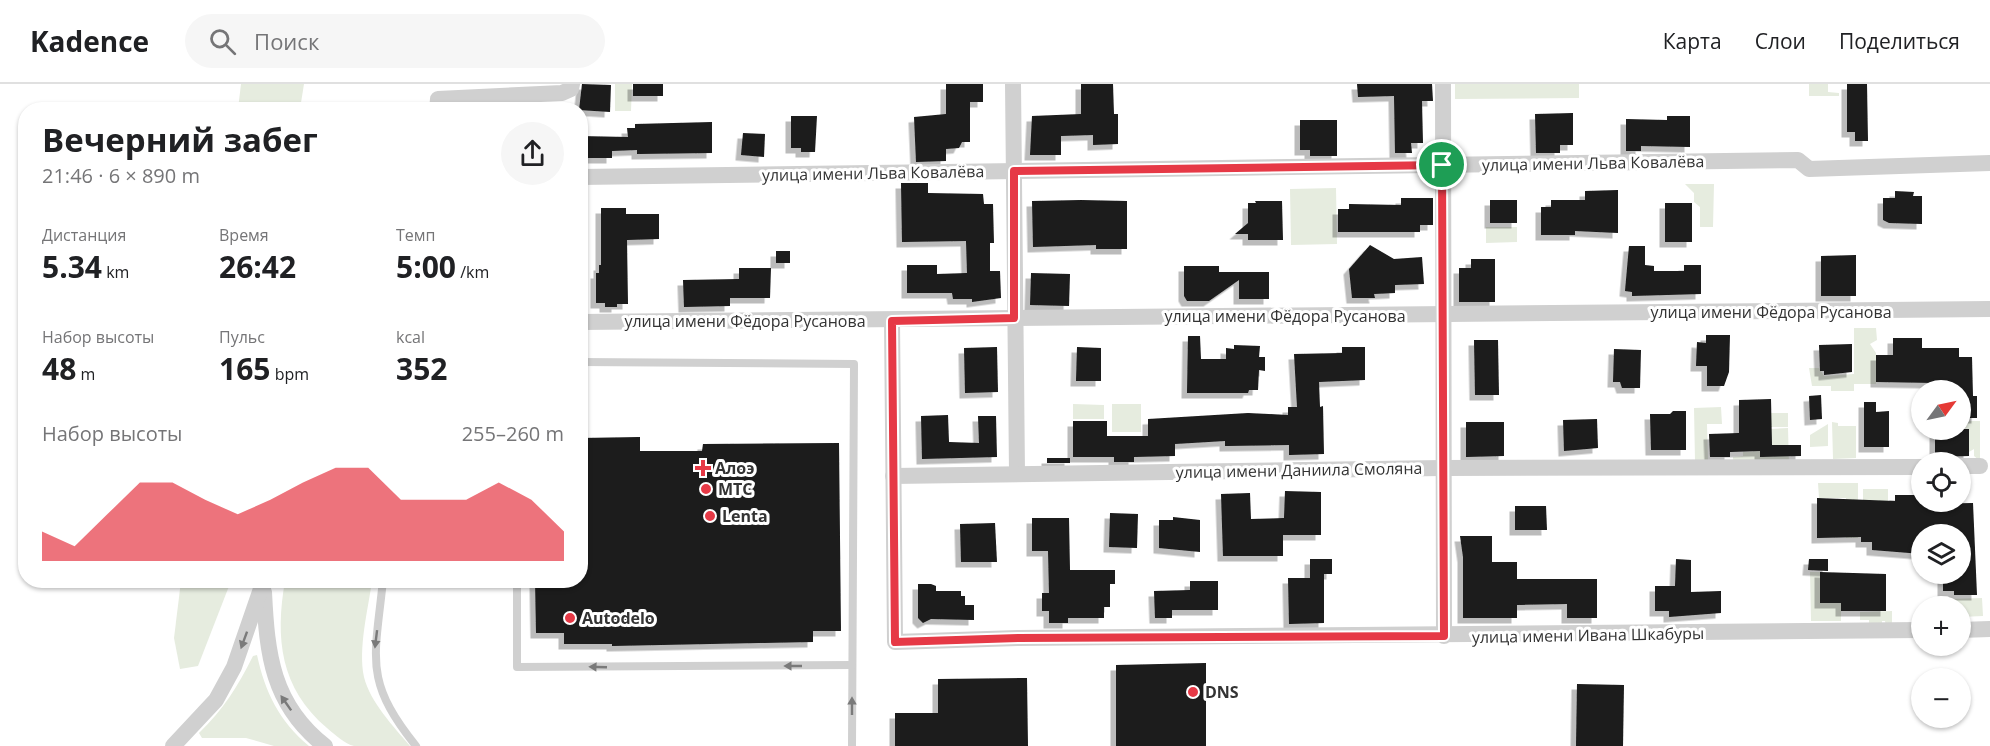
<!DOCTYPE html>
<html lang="ru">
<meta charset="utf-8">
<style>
body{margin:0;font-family:"Open Sans",sans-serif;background:#f6f6f6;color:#202124;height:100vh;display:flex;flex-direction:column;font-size:22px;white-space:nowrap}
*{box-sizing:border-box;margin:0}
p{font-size:20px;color:#757577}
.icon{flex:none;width:33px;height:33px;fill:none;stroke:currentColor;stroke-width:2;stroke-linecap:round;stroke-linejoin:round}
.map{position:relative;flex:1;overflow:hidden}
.side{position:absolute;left:18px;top:18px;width:570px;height:486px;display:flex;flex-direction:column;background:#fff;border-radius:24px;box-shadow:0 2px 4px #0004}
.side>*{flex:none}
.needle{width:39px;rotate:57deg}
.fabs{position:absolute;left:1911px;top:296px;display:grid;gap:12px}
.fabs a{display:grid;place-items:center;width:60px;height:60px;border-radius:50%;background:#fff;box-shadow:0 2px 4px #0004;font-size:30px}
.pin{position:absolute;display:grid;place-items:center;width:51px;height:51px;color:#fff;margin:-26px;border:3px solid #fff;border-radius:50%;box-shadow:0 2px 6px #0007}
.round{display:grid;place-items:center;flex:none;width:63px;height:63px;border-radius:32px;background:#f6f6f6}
.headline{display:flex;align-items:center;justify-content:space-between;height:102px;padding:0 24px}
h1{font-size:33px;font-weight:700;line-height:45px}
.metrics{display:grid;grid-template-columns:repeat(3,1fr);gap:9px;height:102px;padding:6px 24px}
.metrics div{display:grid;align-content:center}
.metrics b{font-size:30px;font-weight:700}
.metrics small{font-size:16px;font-weight:400}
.metrics p{font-size:16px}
.chart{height:168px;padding:12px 24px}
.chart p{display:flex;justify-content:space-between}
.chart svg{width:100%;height:108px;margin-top:6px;fill:#e63946;opacity:.7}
header{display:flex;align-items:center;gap:36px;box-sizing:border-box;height:84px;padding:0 30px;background:#fff;border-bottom:2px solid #e0e0e0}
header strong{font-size:28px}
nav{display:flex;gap:33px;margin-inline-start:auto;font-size:21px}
.search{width:420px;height:54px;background:#f6f6f6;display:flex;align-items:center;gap:15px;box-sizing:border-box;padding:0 21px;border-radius:33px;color:#757577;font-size:22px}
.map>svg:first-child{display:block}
</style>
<header>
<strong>Kadence</strong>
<div class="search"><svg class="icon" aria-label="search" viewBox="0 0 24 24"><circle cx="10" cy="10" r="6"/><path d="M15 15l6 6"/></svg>Поиск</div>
<nav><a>Карта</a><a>Слои</a><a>Поделиться</a></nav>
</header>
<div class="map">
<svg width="1990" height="662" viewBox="0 0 1990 662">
<defs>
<filter id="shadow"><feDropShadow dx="-5.5" dy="5.5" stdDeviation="0" flood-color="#0004"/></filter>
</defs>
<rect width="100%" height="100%" fill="#fff"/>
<g fill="#e6ecdf">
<path d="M241,0H304L300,25H238Z"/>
<path d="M615,0H632L631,27H615Z"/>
<path d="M1455,0H1579V14L1455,15Z"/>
<path d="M1809,0H1828V8L1839,9V12H1809Z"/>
<path d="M1685,100H1714L1713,143H1700V123L1694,118V109Z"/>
<path d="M1336,104L1337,160L1291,161L1290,105Z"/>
<path d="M1486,143H1517V158L1486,159Z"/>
<path d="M1854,244H1876L1877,256L1870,260L1876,269V300H1854V307H1831V302H1812L1809,284H1819L1824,292L1854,290Z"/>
<path d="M1073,320L1104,321V335H1073Z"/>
<rect x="1112" y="320" width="29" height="28"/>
<path d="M1721,323L1722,340H1707L1708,377H1695L1694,324Z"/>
<path d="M1771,329H1788V343H1763Z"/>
<path d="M1961,337H1980V377L1974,372V365L1969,368V345L1961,344Z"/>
<path d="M1832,338L1838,339V342H1856V374L1833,375Z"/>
<path d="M1828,340V362L1810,363V351Z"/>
<path d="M1788,344L1789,381L1733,376V373L1743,372V368L1760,367V372L1771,362L1770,345Z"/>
<path d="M1818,399H1858V454H1846V414H1819Z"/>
<rect x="1863" y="405" width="25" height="12"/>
<path d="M1810,488H1820V519H1841V537H1811Z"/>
<path d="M181,497H231L198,582L180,585L174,554Z"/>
<path d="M285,497H372C368,526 358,564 364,593C370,618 394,643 410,662C392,662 371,662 354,662C345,660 334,650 327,644C280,604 275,554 285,497Z"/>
<path d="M1982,514L1983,532L1961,533L1960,522H1949V515Z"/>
<path d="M1892,527V542H1886L1885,537H1882V542L1869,543V536H1860V528Z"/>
<path d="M257,571C265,608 279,637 309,662H274L246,654H202L199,649C223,626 238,602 253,572Z"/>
</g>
<g fill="#1a1a1a" filter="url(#shadow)">
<path d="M582,0L611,1L610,28L579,26Z"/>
<rect x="633" y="0" width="30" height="12"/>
<path d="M946,0H983V18H970V58H962L959,64L946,65V77L916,78L914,33L946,30Z"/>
<path d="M1081,0H1113L1114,30H1118V60L1093,61V51L1061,52V71H1030L1032,32L1081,30Z"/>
<path d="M1357,0H1432L1433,17H1422L1423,59H1411L1412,69H1395L1394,12L1358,13Z"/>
<path d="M1847,0H1867L1868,57H1855V48H1847Z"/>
<path d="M1573,29V61H1560V69H1536L1535,30Z"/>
<path d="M791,32H817L815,68H801V64H791Z"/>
<path d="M1667,32H1690V63L1641,62V67H1626V35L1667,36Z"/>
<path d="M1300,36H1337V72H1310V66H1300Z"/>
<path d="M712,38V69L637,70V66L612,67V74H580V52L628,53L627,44H635V40Z"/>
<path d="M743,49L765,50L764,73L741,71Z"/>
<path d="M901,99H928V109L983,110L984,120H993L994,159H990V187H1000L1001,214L972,218V215H953L952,209H907V181H937V190L967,189L966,157L902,158Z"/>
<path d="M1618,106V149L1575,147V151H1541V123H1551V116H1585V107Z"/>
<path d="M1895,107L1914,108L1913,112H1922V140L1889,139L1883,136V114H1895Z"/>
<path d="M1401,114H1433V141H1420V148H1338V125H1349V120L1401,121Z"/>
<path d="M1081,116L1127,117V165H1096V161L1033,163L1032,117Z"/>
<rect x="1490" y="116" width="27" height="23"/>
<path d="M1255,117H1282L1283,156H1248V150H1235L1248,139V119H1256Z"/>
<rect x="1665" y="119" width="27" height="39"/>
<path d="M601,124H626V130H659V155L627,156L628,220H617V223H605V219H596V189H599V181H601Z"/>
<path d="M1370,161L1394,175L1422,173L1424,200L1395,201V209L1374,210L1375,214H1352L1349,185Z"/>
<path d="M1629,162H1645V181L1654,182V187H1684V181H1701V210L1632,212V208L1625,207Z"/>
<rect x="776" y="167" width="14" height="12"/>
<path d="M1856,171V212H1821V172Z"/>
<path d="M1471,175H1495V218H1459V184H1471Z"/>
<path d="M1184,182H1219V188H1269V215H1239V196L1209,217H1187L1184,212Z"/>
<path d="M739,184H771L770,214H730V222L684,223L683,196L739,195Z"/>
<path d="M1031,189L1070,190L1069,222L1030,221Z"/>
<path d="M1706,251H1730L1729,288L1724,302H1707V282H1696L1697,258L1706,259Z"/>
<path d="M1188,252H1200L1201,275H1226V264L1234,265V261L1260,262L1259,273H1265V287L1259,286L1258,306H1249L1248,309H1187Z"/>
<path d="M1893,254H1922V264H1959V273H1972L1973,312H1977V334H1960V304L1935,305V299L1876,298V271H1893Z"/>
<path d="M1474,256H1498L1499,311H1475Z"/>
<path d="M1852,260V288L1824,291V287H1820L1819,261Z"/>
<path d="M997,263L998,308L965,309L964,264Z"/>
<path d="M1077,263L1101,264V297H1076Z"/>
<path d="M1342,263H1365V296L1319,298L1320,323L1323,322L1324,370L1289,371V361L1225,362V357L1175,360V372L1134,373V378H1114V373H1073V337H1107V352H1148V335L1248,329L1288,331V323H1297L1294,270L1342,269Z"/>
<path d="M1614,265L1641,266L1640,304H1622L1620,298H1613Z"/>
<path d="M1821,311L1822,335L1810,336L1809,312Z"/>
<path d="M1771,315L1772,361H1801V372L1760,373V367L1730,368V373H1710L1709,350L1739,349V316Z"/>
<path d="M1864,318H1876V328L1889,327V363H1864Z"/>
<path d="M1673,327H1686V366H1651L1650,330H1670Z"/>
<path d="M948,331L949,358L979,359L978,332H996L997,373L922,375L921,332Z"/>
<path d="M1597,335L1598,364L1564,367L1563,336Z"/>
<path d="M1466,338H1504V372L1466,373Z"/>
<path d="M1935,345H1969V372L1935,373Z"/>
<path d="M640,353V367H702L703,360L839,359L841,547H813V558L612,562V560H564V549H536L535,496H580V354Z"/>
<rect x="1047" y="374" width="23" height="5"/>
<path d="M1285,407L1321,408V451H1283V472H1223L1221,410L1250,409L1251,435L1284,434Z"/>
<path d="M1895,411H1922V417H1925V420L1973,419L1977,511H1954V507H1943V489H1960V450H1922V470L1872,466V458H1861V453L1817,454V414L1895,417Z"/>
<path d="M1515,422H1546L1547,446H1515Z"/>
<path d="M1110,429L1138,430L1137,464L1109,463Z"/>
<path d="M1173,433L1200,436V468L1159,464V436H1173Z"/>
<path d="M1032,434H1069L1070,486H1115V500H1110V523H1104V534H1068V539H1049V527H1042V509H1049L1048,467H1032Z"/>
<path d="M995,439L997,478H961L960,440Z"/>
<path d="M1460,452H1492V478H1517V495H1597V534H1567V520L1517,521V534H1463V473Z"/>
<path d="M1310,475H1332V490H1324V539L1289,540L1288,494H1310Z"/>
<path d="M1676,475L1691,476V508L1721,507V529L1669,533V527H1655V502H1675Z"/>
<path d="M1809,475H1828V487L1808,486Z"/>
<path d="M1820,488L1886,490V527H1841V519H1820Z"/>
<path d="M1190,497H1218V526H1172V534H1155L1154,507L1190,506Z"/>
<path d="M918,500H931L936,502V507H961V512H965V521H974V536L931,535L923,539L918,534Z"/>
<path d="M1206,579V662H1116V581Z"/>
<path d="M1027,594L1028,662H895V629H938V595Z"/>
<path d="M1577,600L1624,601L1623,662H1576Z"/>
</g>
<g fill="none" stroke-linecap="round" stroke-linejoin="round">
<g stroke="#d0d0d0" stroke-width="8">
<path d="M580,278L854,280L852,662"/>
<path d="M383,496C375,575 363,596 416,662"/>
<path d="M517,496V583L852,581"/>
</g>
<g stroke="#d0d0d0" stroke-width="16">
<path d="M1013,0L1017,389"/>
<path d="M1443,0L1444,552"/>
<path d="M437,26L438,15L562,9L571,5L572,0"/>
<path d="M580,93L1798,76L1809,85L1990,79"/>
<path d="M892,237L895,558L1018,554L1922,546"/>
<path d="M580,238L1990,225"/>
<path d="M1960,382H1980"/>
<path d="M893,392L1442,384L1922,383"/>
<path d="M264,508C267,570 272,621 325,662"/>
<path d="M1960,546L1990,545"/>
<path d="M173,662L216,616L234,583L264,496"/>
</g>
</g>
<defs><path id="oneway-solid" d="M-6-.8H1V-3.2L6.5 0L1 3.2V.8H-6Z" transform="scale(1.5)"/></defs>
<g fill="#7a7a7a">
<use href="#oneway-solid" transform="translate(376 555) rotate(97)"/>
<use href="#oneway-solid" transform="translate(244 556) rotate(110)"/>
<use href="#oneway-solid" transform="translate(793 582) rotate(180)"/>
<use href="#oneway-solid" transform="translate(598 583) rotate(-178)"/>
<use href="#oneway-solid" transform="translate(286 619) rotate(-125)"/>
<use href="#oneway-solid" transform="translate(852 622) rotate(-90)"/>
</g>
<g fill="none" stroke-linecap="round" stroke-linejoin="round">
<defs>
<path id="route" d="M1442,81L1444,552L1018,554L895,558L892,237L1014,234V87Z"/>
</defs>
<use href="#route" stroke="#fff" stroke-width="12"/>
<use href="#route" stroke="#e63946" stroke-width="8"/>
</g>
<g fill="#e63946" stroke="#fff" stroke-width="2">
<path d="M700 375h6v6h6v6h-6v6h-6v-6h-6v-6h6z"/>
<circle cx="706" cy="405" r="6"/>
<circle cx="710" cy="432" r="6"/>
<circle cx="570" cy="534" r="6"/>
<circle cx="1193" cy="608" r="6"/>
</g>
<g text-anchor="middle" stroke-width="6" stroke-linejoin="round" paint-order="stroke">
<g font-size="16" fill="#333" stroke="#fff">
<text transform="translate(1593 79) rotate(-1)" y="6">улица имени Льва Ковалёва</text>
<text transform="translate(873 89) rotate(-1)" y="6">улица имени Льва Ковалёва</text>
<text x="1771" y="234">улица имени Фёдора Русанова</text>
<text x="1285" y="238">улица имени Фёдора Русанова</text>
<text x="745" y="243">улица имени Фёдора Русанова</text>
<text transform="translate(1299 386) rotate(-1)" y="6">улица имени Даниила Смоляна</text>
<text transform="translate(1588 551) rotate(-1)" y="6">улица имени Ивана Шкабуры</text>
</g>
<g font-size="16" font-weight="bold" fill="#333" stroke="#fff" text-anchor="start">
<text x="715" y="390">Алоэ</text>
<text x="718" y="411">МТС</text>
<text x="722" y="438">Lenta</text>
<text x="582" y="540">Autodelo</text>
<text x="1205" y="614">DNS</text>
</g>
</g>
</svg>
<div class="fabs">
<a><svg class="needle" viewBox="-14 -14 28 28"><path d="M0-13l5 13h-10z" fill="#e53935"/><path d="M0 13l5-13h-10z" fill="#757577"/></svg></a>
<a><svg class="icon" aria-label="locate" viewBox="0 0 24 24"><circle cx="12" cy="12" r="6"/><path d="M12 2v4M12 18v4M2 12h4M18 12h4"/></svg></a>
<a><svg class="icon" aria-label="layers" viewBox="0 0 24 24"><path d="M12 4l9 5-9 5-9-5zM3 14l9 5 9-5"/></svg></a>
<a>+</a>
<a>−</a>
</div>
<div class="pin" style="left:1442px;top:81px;background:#1e9e55"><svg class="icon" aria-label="arrive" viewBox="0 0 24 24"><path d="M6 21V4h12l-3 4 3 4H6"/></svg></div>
<section class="side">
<div class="headline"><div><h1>Вечерний забег</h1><p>21:46 · 6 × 890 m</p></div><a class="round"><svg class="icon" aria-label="share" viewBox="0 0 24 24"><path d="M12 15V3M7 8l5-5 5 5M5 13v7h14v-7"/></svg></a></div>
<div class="metrics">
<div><p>Дистанция</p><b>5.34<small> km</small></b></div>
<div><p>Время</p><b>26:42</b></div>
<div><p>Темп</p><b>5:00<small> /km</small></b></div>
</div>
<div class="metrics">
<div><p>Набор высоты</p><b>48<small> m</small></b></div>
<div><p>Пульс</p><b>165<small> bpm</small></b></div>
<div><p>kcal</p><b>352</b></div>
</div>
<div class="chart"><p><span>Набор высоты</span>255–260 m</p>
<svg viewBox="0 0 160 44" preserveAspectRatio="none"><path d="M0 44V32L10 38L20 25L30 12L40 12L50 19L60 25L70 19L80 12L90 6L100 6L110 19L120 19L130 19L140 12L150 19L160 32V44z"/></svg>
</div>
</section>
</div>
